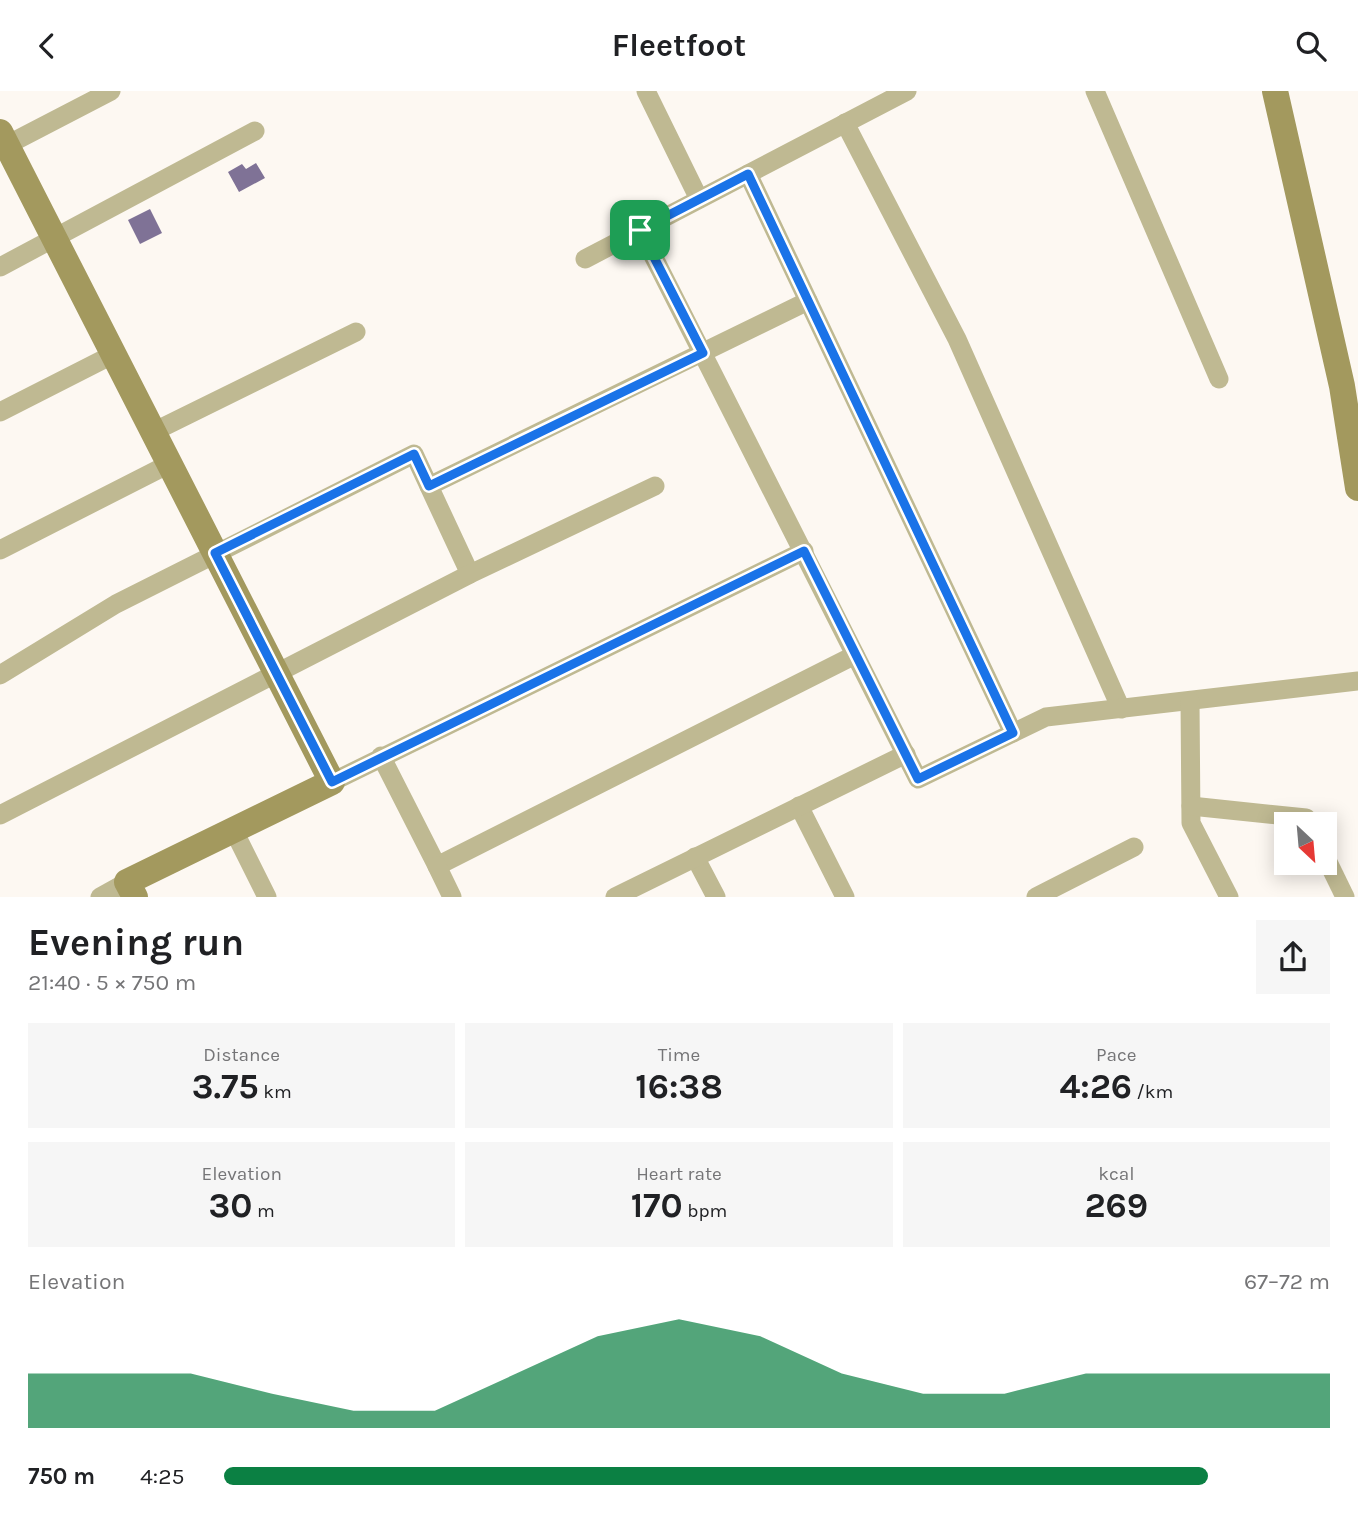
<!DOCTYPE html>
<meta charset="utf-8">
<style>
body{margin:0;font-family:Karla,sans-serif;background:#f6f6f6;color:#202124;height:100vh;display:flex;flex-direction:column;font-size:26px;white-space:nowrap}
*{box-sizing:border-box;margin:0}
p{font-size:23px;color:#757577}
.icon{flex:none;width:38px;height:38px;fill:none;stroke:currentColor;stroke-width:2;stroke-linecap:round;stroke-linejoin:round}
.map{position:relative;height:806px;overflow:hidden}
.panel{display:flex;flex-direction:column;background:#fff;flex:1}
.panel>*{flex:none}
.needle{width:46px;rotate:154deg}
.tools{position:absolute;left:1274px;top:721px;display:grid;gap:14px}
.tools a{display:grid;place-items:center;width:63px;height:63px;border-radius:0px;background:#fff;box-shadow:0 4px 18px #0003;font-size:35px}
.pin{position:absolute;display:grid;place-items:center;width:60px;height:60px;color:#fff;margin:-30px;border-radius:14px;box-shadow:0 4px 10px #0006}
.round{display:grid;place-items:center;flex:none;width:74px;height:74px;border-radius:0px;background:#f6f6f6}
.summary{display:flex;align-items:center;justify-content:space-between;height:119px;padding:0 28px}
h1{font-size:38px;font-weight:700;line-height:52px}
.metrics{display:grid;grid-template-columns:repeat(3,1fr);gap:10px;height:119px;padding:7px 28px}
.metrics div{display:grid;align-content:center;border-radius:0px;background:#f6f6f6;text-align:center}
.metrics b{font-size:35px;font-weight:700}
.metrics small{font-size:19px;font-weight:400}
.metrics p{font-size:19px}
.chart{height:196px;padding:14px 28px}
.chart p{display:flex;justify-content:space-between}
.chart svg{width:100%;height:126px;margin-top:7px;fill:#0b8043;opacity:.7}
ul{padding:0 28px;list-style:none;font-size:23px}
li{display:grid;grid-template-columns:112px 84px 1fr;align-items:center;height:52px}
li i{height:18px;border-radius:9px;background:#0b8043}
header{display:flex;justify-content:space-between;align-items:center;height:91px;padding:0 28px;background:#fff;font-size:32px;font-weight:700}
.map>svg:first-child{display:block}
</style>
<header><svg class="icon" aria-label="back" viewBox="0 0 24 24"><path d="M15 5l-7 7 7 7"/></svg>Fleetfoot<svg class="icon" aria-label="search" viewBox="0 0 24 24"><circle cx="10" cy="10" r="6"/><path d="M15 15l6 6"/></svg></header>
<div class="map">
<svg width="1358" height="806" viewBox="0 0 1358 806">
<rect width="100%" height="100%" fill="#fdf8f2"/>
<g fill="#7f7296">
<path d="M256,72L265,87L239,101L228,81L242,73L246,78Z"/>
<path d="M150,118L162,142L140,153L128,129Z"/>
</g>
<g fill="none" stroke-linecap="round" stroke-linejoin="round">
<g stroke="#bfb992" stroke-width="19">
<path d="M646,0L699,108"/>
<path d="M1095,0L1219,288"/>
<path d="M845,32L957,248L1121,618"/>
<path d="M7,54L111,0"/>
<path d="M748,83L1013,642"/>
<path d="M640,139L918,688L1046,626L1358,590"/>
<path d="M585,168L907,0"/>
<path d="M0,176L255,40"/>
<path d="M0,321L114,263"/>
<path d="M153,341L356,241"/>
<path d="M429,395L808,210"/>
<path d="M0,459L169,373"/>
<path d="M0,584L116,513L414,363L470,483"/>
<path d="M1190,610L1191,732L1229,806"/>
<path d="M381,665L437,775L855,564"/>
<path d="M332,691L804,460"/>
<path d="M799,715L845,806"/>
<path d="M1191,715L1306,727L1308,733"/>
<path d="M0,724L470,483L655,395"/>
<path d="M233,738L267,806"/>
<path d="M1325,765L1345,806"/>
<path d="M695,766L716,806"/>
<path d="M437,775L452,806"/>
<path d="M100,806L127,791"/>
<path d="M615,806L906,663"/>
<path d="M1036,806L1134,756"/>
</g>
<g stroke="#a3995e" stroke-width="26">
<path d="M1275,0L1342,295L1358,397"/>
<path d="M0,41L332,691L127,791L135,806"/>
</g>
</g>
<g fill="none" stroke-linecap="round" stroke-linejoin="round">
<defs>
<path id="route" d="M748,83L1013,642L918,688L804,460L332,691L215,462L414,363L429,395L703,262L640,139Z"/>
</defs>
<use href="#route" stroke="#fff" stroke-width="14"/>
<use href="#route" stroke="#1a73e8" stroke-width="9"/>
</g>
</svg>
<div class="tools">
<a><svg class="needle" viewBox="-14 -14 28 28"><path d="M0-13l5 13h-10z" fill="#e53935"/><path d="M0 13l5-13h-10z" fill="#757577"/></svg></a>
</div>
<div class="pin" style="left:640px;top:139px;background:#1e9e55"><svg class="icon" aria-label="arrive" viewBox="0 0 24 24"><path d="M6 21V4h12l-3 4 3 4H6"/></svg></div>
</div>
<section class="panel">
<div class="summary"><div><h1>Evening run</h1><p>21:40 · 5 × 750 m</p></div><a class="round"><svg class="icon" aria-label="share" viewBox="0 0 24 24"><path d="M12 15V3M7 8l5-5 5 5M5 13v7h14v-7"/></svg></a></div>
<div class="metrics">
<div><p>Distance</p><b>3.75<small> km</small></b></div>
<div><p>Time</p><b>16:38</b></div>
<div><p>Pace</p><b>4:26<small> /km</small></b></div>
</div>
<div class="metrics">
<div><p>Elevation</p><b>30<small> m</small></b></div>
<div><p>Heart rate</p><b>170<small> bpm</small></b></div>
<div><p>kcal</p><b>269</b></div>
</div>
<div class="chart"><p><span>Elevation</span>67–72 m</p>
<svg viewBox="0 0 160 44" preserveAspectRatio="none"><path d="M0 44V25L10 25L20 25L30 32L40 38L50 38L60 25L70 12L80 6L90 12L100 25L110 32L120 32L130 25L140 25L150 25L160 25V44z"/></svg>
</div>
<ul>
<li><b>750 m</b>4:25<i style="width:89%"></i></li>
</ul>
</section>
